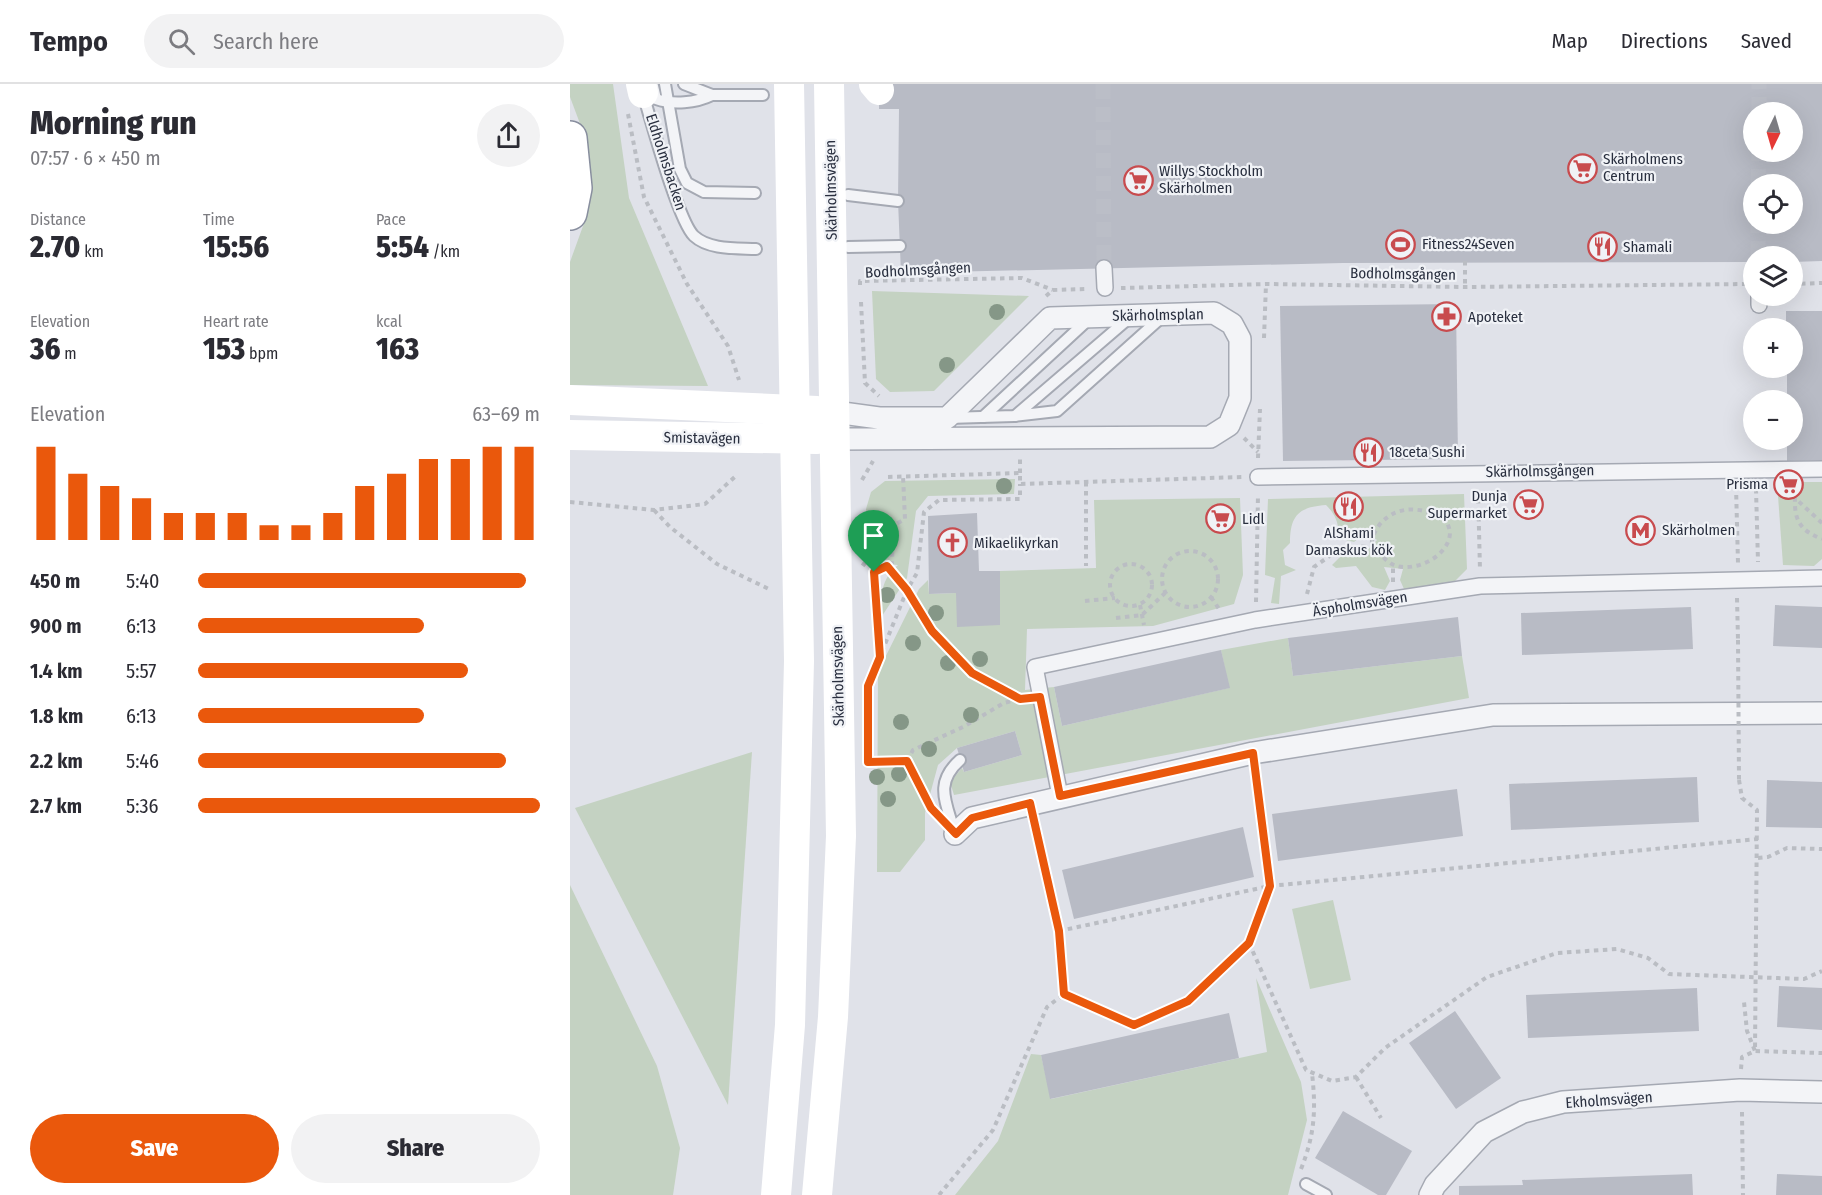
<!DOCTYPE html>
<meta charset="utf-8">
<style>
body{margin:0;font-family:"Fira Sans Condensed",sans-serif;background:#f2f2f3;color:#2b2b33;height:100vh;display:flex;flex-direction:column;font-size:22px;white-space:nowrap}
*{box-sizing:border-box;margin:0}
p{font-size:20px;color:#7c7c81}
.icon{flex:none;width:33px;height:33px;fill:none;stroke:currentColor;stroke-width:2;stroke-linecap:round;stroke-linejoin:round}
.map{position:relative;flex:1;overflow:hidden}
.side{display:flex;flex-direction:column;background:#fff;width:570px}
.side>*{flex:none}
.needle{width:39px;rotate:185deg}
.tools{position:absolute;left:1173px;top:18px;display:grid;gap:12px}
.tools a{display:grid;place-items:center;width:60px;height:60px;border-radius:50%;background:#fff;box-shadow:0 6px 24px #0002;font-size:30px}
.pin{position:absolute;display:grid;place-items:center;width:51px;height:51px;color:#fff;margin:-62px -26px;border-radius:50% 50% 50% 0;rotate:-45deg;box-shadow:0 0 6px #0007}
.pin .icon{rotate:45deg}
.round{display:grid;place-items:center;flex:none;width:63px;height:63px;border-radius:32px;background:#f2f2f3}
.overview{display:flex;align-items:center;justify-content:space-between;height:102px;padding:0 30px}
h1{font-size:33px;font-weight:800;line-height:45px}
.metrics{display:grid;grid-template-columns:repeat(3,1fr);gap:9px;height:102px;padding:6px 30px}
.metrics div{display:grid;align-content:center}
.metrics b{font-size:30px;font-weight:800}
.metrics small{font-size:16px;font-weight:400}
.metrics p{font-size:16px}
.chart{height:168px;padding:12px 30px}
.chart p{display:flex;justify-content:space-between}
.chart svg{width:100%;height:108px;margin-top:6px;stroke:#ea580c;stroke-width:6}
.cta{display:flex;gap:12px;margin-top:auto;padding:12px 30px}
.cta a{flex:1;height:69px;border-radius:36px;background:#ea580c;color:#fff;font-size:24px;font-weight:800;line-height:69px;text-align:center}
.cta a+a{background:#f2f2f3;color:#2b2b33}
ul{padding:0 30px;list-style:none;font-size:20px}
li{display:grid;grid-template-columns:96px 72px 1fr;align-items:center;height:45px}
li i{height:15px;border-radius:8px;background:#ea580c}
header{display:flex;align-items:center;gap:36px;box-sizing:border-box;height:84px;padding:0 30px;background:#fff;border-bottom:2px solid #e1e1e2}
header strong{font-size:28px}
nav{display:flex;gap:33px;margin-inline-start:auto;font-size:21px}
.search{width:420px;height:54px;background:#f2f2f3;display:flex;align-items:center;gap:15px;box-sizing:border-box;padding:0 21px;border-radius:33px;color:#7c7c81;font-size:22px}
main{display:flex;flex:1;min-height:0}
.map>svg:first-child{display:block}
</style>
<header>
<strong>Tempo</strong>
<div class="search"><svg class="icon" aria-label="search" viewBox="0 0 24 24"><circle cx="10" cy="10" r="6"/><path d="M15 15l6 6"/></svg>Search here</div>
<nav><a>Map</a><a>Directions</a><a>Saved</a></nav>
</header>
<main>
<section class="side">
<div class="overview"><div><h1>Morning run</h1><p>07:57 · 6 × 450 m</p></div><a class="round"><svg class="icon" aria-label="share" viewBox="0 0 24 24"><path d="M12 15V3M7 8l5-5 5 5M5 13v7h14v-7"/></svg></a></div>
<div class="metrics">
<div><p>Distance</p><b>2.70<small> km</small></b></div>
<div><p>Time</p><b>15:56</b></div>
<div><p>Pace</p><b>5:54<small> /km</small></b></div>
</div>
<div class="metrics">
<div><p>Elevation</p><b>36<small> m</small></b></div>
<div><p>Heart rate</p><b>153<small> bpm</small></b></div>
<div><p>kcal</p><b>163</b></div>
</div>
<div class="chart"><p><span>Elevation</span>63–69 m</p>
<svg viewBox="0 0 160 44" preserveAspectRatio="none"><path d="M5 44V6M15 44V17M25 44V22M35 44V27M45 44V33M55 44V33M65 44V33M75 44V38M85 44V38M95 44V33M105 44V22M115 44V17M125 44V11M135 44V11M145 44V6M155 44V6"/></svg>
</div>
<ul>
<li><b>450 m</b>5:40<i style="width:96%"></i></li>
<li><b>900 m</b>6:13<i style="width:66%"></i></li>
<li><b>1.4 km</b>5:57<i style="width:79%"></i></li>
<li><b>1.8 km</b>6:13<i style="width:66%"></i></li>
<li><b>2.2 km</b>5:46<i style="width:90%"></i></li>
<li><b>2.7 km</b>5:36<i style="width:100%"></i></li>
</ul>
<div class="cta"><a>Save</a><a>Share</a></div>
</section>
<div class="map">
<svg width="1252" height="1111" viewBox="0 0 1252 1111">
<rect width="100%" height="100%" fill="#e0e2e9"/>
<g fill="#c4d2c2">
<path d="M0,0H43L59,114L138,302L0,301V178L17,131L19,87L12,45L0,13Z"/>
<path d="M302,207L459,212L364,307L320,308L306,295Z"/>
<path d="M445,395L444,410L358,412L346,427L337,494L312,532C309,512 312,494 328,481L296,478V425L301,408L315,397Z"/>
<path d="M1207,398H1252V475L1244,482L1213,481Z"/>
<path d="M894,410L897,485L885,497L834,505L830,496L833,485L814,483L820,497L815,506L802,503L786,482L766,484L762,481L772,471L792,472L807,456L796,448L784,458L768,454C770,440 765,430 756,421C729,423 720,431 720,459L713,466L715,481L726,486L711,492L709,520L701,519L705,494L695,491L698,415Z"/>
<path d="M670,414L673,491L664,520L583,542L457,545L455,606L484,603L492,642L659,604L651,566L718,554L723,592L892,572L899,614L384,711L380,698L392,684L394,688L452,671L445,647L387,664L368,681L355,729V756L330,788H307L308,588L349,505L358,496L359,510L386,509L430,541V487L526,484L524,416Z"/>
<path d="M182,668L158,1021L5,724Z"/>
<path d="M0,801L87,982L110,1064L103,1111H0Z"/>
<path d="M763,816L781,896L740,905L722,825Z"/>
<path d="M686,894L731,998L737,1036L718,1111H385L428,1057L461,970L471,971L481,1015L697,968Z"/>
</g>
<g fill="#b8bbc5" fill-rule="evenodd">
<path d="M309,0H1252V177L1222,178V172H1184V178L773,179L331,189L328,117L329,25H309ZM1184,28H1222V68H1184ZM1184,100H1222V140H1184Z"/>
<path d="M886,220L888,375L713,377L710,222Z"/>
<path d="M1216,227H1252V376L1217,377V356H1222V316H1217V284H1222V244H1216Z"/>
<path d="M407,429L409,487H430V541L387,543L386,509L359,510L358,432Z"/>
<path d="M1205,521L1252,523V564L1203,562Z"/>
<path d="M1121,523L1123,565L952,571L951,529Z"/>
<path d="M888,533L892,572L723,592L718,554Z"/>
<path d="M651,566L660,604L492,642L484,603Z"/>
<path d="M445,647L452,671L394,688L387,664Z"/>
<path d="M1127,693L1129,738L941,746L939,700Z"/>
<path d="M1197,696L1252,698V744L1196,743Z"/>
<path d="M887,705L893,752L708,777L702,730Z"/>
<path d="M673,743L684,793L504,835L492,786Z"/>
<path d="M1209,902L1252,904V946L1207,943Z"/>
<path d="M1127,904L1129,947L958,954L956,911Z"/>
<path d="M885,927L931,994L886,1025L839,959Z"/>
<path d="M659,929L669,974L480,1015L471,971Z"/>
<path d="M773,1027L842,1067L816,1111H808L745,1074Z"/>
<path d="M1122,1090L1123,1111H889V1102L953,1101L952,1096Z"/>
<path d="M1207,1090L1252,1092V1111H1206Z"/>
</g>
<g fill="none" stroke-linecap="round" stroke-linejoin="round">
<g stroke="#bbbec7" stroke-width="15" stroke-dasharray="15 8" stroke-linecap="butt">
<path d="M533,0L534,184"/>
<path d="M1189,28V0"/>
<path d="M1188,100L1189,68"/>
<path d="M1188,172V140"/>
</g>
<defs>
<g id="service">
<path d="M95,0L110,85L117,99L134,108L185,109"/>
<path d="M114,0L142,11H193"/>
<path d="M83,2L86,15C103,21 126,19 142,11"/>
<path d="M73,10C81,36 108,137 124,152C139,166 167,164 186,165"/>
<path d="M278,111L328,117"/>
<path d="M278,163L330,162"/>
<path d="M445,332L558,235"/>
<path d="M413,333L520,234"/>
<path d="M378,334L444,332L487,327L593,232"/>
<path d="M385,750C377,719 363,700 390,676"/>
<path d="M736,1100L756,1111"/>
</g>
<g id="pedestrian">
<path d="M534,184L535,204"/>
<path d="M1189,212V221"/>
<path d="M688,393L1252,385"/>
<path d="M490,712L465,583L685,536L910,502L1252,494"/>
</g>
<g id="minor">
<path d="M265,328L309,334H377L480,234L644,229L662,240L670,255V314L659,341L640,353L265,355"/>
<path d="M385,750L402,734L683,669L923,631L1252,629"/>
<path d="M860,1111L865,1101L914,1048L953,1028L993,1018L1170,1006L1252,1008"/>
</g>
<path id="motorway" d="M0,54L5,104L0,129"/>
</defs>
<use href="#service" stroke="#a5a9b3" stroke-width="14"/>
<use href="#pedestrian" stroke="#a5a9b3" stroke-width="18"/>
<use href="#minor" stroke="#a5a9b3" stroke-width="24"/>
<use href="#motorway" stroke="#888e9e" stroke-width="36"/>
<g stroke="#babdc3" stroke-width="4" stroke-dasharray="4.5 4.5" stroke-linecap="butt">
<path d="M58,30L74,113L117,200L158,262L169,296"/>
<path d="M895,177V203"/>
<path d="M1222,200L1252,199"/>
<path d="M290,201V197L452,194L483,206"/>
<path d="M551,204L696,200L895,203L1177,200"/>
<path d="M476,212L483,206L517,205"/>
<path d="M291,218L295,299L309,312"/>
<path d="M694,254L696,200"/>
<path d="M674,354L688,368"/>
<path d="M688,374L690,325"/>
<path d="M450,389V375"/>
<path d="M318,393L450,389V400L672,393"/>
<path d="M292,396L303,377"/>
<path d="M516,398V482"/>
<path d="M1166,402L1168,479"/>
<path d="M1186,405L1188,478"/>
<path d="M908,406L910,486"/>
<path d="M0,418L84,426L135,420L167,391"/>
<path d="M84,426L100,443L147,480L201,506"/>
<path d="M1252,439L1225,414C1224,437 1231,447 1252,455"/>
<circle cx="620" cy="495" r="28"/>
<path d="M292,479L304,488L309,571"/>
<circle cx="561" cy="501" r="21"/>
<path d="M317,482C356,529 371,572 428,603C436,607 444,613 453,614"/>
<path d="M304,488L322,480L323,442L335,435L333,392"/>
<path d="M823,498V481"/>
<path d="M737,510L744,483L771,464L802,462C808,467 816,478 824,481C844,489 879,473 880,449C880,445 877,439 876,435C853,424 829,419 810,440C805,447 801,454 802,462"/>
<path d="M641,513L649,525"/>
<path d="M1167,514L1168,556"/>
<path d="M515,517L545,514"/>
<path d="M686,518L688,411"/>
<path d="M570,521L574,541"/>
<path d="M546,534L572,531L595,509"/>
<path d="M337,677L343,666L393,643L434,619L449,615"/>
<path d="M299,678L337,677L357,717"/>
<path d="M297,682L298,602L337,506L347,489L354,428L369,416L450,415V400"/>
<path d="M1169,696L1172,714L1187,726L1185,967L1252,969"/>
<path d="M465,741L489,847L494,910L564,941L618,917L679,859L700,802L686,690"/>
<path d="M1188,774L1198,773L1217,764L1252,765"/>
<path d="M489,847L700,802L1188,755"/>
<path d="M679,859L736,986L762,997L786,993L815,964L917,893L987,869L1047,865L1078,874L1099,890L1234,895L1252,887"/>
<path d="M1171,985L1172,973L1185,967L1177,947L1174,918"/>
<path d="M786,993L811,1034"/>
<path d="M1172,1028L1173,1111"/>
<path d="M731,1085C745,1050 746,1025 742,989"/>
<path d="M369,1111L423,1046L477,923L494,910"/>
</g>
<use href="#service" stroke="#f3f4f7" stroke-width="10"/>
<use href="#pedestrian" stroke="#f3f4f7" stroke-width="15"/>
<use href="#minor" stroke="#f3f4f7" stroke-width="21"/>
<g stroke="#fff" stroke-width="30">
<path d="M71,0L73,9"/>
<path d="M304,0L309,6"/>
<path d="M0,316L247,327"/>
<path d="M0,351L247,355"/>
<path d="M206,1111L220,941L229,577L219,0"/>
<path d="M247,1111L263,933L271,752L259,0"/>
</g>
<use href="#motorway" stroke="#fff" stroke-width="33"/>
<path stroke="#babdc3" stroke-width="4" stroke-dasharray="4.5 4.5" stroke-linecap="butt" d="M1168,556L1169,696"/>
</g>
<g fill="#859787">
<circle cx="427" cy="228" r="8"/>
<circle cx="377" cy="281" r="8"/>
<circle cx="434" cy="402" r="8"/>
<circle cx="317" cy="511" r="8"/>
<circle cx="366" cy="529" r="8"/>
<circle cx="343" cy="559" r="8"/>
<circle cx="410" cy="575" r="8"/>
<circle cx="378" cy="579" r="8"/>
<circle cx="401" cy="631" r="8"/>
<circle cx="331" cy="638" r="8"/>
<circle cx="359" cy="665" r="8"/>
<circle cx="329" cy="690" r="8"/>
<circle cx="307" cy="693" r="8"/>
<circle cx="318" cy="715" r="8"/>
</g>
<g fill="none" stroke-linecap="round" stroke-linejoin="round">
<defs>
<path id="route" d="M317,482L337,506L362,547L402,589L450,615L470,613L490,712L683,669L700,802L679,859L618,917L564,941L494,910L489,847L460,719L402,734L386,750L361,724L337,677L298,678V602L310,573L304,488Z"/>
</defs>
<use href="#route" stroke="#fff" stroke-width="12"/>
<use href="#route" stroke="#ea580c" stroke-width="8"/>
</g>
<defs>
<symbol id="supermarket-ring" viewBox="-11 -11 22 22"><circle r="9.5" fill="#f0f2f6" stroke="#c84b4e" stroke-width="1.5"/><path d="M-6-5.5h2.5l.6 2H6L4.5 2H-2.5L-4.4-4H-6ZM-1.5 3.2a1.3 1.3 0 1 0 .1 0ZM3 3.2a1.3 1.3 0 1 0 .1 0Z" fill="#c84b4e"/></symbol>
<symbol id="stadium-ring" viewBox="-11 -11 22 22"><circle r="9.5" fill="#f0f2f6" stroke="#c84b4e" stroke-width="1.5"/><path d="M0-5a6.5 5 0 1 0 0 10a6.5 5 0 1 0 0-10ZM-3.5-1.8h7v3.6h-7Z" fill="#c84b4e"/></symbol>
<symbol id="restaurant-ring" viewBox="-11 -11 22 22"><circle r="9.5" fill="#f0f2f6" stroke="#c84b4e" stroke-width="1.5"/><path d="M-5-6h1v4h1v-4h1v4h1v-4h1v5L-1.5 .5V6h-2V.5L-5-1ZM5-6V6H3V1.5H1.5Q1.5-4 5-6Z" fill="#c84b4e"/></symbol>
<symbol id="pharmacy-ring" viewBox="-11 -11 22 22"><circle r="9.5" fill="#f0f2f6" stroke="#c84b4e" stroke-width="1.5"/><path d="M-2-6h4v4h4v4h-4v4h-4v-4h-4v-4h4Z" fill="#c84b4e"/></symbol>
<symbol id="metro-ring" viewBox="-11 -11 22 22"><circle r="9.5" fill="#f0f2f6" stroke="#c84b4e" stroke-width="1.5"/><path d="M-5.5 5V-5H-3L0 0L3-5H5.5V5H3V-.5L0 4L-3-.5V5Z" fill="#c84b4e"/></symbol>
<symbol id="church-ring" viewBox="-11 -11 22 22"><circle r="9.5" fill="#f0f2f6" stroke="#c84b4e" stroke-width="1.5"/><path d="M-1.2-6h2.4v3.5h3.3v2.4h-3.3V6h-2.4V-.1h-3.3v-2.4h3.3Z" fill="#c84b4e"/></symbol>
</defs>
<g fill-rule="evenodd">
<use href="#supermarket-ring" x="996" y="68" width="33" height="33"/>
<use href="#supermarket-ring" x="552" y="80" width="33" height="33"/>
<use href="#stadium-ring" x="814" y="144" width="33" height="33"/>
<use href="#restaurant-ring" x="1016" y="146" width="33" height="33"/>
<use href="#pharmacy-ring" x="860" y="216" width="33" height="33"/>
<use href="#restaurant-ring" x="782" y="352" width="33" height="33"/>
<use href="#supermarket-ring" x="1202" y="384" width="33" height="33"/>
<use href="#supermarket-ring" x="942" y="404" width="33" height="33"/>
<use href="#restaurant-ring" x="762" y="406" width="33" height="33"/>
<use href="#supermarket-ring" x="634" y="418" width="33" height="33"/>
<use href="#metro-ring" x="1054" y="430" width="33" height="33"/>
<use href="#church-ring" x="366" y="442" width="33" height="33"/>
</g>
<g text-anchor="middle" stroke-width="4.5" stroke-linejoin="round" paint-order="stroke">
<g font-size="15" fill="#292f3f" stroke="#f0f2f6" text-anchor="start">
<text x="1033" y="80">Skärholmens<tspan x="1033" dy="17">Centrum</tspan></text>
<text x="589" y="92">Willys Stockholm<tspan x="589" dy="17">Skärholmen</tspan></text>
<text x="852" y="165">Fitness24Seven</text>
<text x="1053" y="168">Shamali</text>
<text x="898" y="238">Apoteket</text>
<text x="819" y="373">18ceta Sushi</text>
<text x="1198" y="405" text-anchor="end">Prisma</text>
<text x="937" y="417" text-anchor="end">Dunja<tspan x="937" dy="17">Supermarket</tspan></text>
<text x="672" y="440">Lidl</text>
<text x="1092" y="451">Skärholmen</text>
<text x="779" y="454" text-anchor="middle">AlShami<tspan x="779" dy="17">Damaskus kök</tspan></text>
<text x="404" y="464">Mikaelikyrkan</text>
</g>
<g font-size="15" fill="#292f3f" stroke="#f0f2f6">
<text transform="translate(96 78) rotate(72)" y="5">Eldholmsbacken</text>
<text transform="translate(261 106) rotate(-91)" y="5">Skärholmsvägen</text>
<text transform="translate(348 186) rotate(-3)" y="5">Bodholmsgången</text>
<text transform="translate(833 190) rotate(1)" y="5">Bodholmsgången</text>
<text transform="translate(588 231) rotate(-1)" y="5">Skärholmsplan</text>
<text transform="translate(132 354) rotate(1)" y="5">Smistavägen</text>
<text transform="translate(970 387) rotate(-1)" y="5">Skärholmsgången</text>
<text transform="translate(790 520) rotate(-9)" y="5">Äspholmsvägen</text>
<text transform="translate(268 592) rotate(-91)" y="5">Skärholmsvägen</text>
<text transform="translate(1039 1016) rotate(-4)" y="5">Ekholmsvägen</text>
</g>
</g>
</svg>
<div class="tools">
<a><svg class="needle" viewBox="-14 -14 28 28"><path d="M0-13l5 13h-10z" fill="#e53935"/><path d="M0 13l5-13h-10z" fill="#7c7c81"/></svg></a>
<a><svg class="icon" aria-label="locate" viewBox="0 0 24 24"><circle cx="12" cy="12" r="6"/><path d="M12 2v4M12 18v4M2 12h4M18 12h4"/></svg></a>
<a><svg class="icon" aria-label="layers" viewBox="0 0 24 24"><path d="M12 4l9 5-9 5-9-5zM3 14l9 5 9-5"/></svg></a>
<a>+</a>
<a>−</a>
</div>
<div class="pin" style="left:304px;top:488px;background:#1e9e55"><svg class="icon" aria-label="arrive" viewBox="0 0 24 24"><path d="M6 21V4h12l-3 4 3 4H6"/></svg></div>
</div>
</main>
